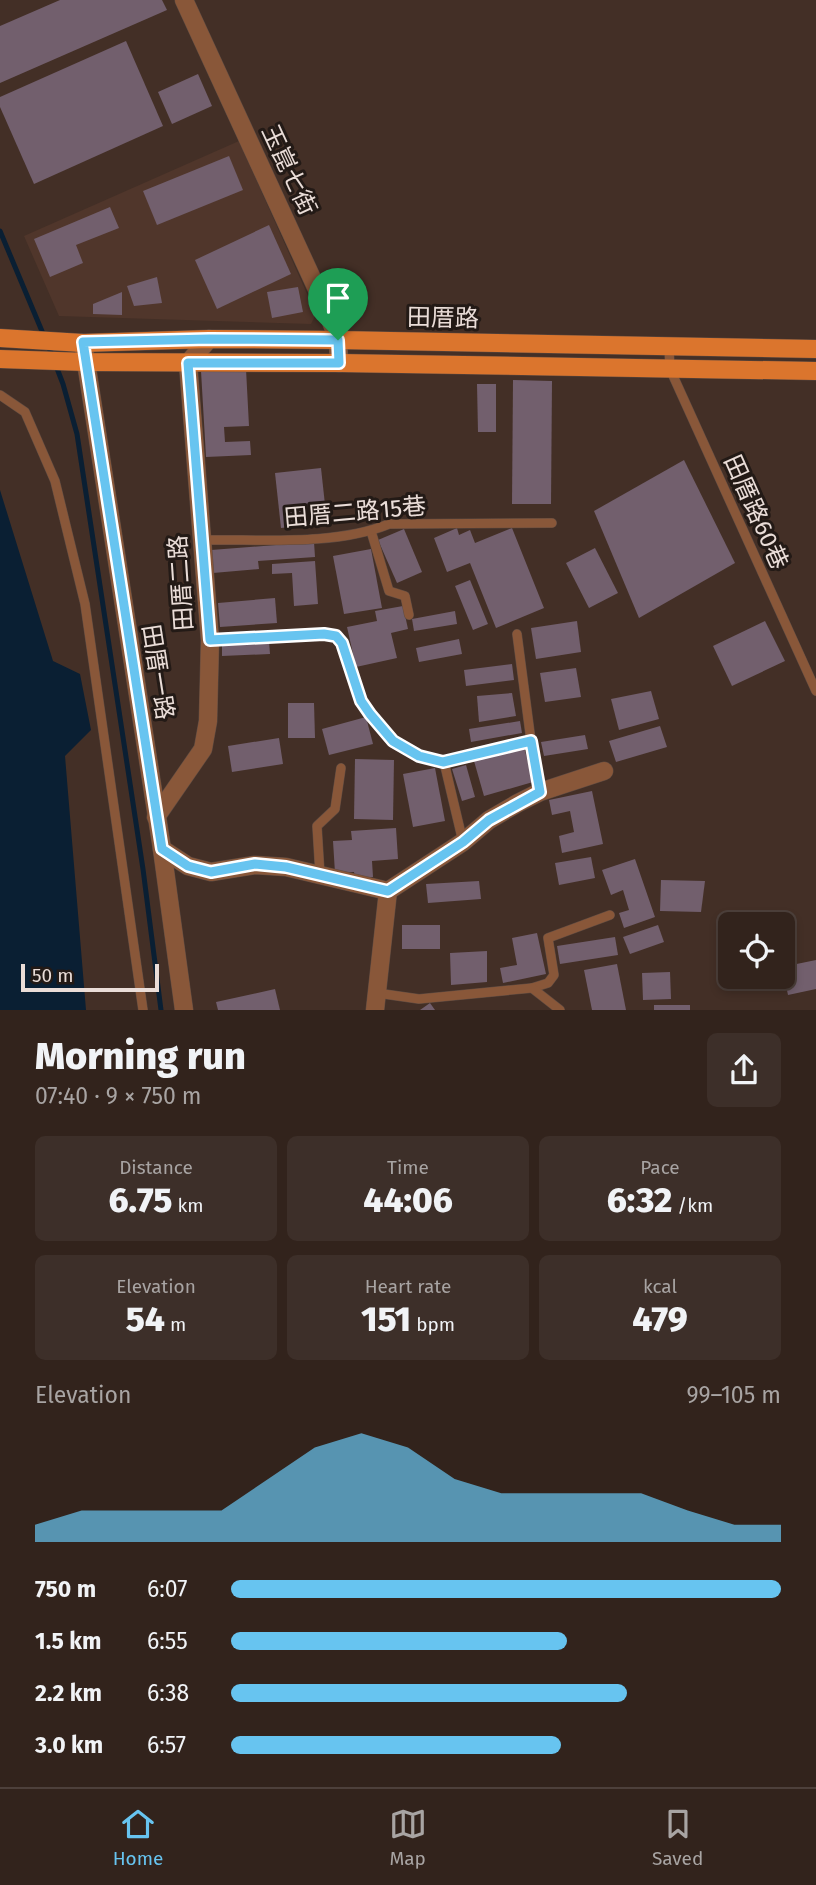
<!DOCTYPE html>
<meta charset="utf-8">
<style>
body{margin:0;font-family:"Fira Sans","Noto Sans TC",sans-serif;background:#3d2f29;color:#f1f3f6;height:100vh;display:flex;flex-direction:column;font-size:26px;white-space:nowrap}
*{box-sizing:border-box;margin:0}
p{font-size:23px;color:#a8a4a3}
.icon{flex:none;width:38px;height:38px;fill:none;stroke:currentColor;stroke-width:2;stroke-linecap:round;stroke-linejoin:round}
.map{position:relative;height:1010px;overflow:hidden}
.panel{display:flex;flex-direction:column;background:#32231c;flex:1}
.panel>*{flex:none}
.buttons{position:absolute;left:718px;top:912px;display:grid;gap:14px}
.buttons a{display:grid;place-items:center;width:77px;height:77px;border-radius:10px;background:#32231c;box-shadow:0 4px 10px #0003,0 0 0 2px #4d403b;font-size:35px}
.scale{position:absolute;left:21px;bottom:18px;width:138px;box-sizing:border-box;padding-left:7px;border:4px solid #eaddd8;border-top:0;font-size:19px;line-height:24px;white-space:nowrap;color:#eaddd8;-webkit-text-stroke:5px #231a16;paint-order:stroke}
.pin{position:absolute;display:grid;place-items:center;width:60px;height:60px;color:#fff;margin:-72px -30px;border-radius:50% 50% 50% 0;rotate:-45deg;box-shadow:0 0 7px #0007}
.pin .icon{rotate:45deg}
.round{display:grid;place-items:center;flex:none;width:74px;height:74px;border-radius:10px;background:#3d2f29}
.head{display:flex;align-items:center;justify-content:space-between;height:119px;padding:0 35px}
h1{font-size:38px;font-weight:800;line-height:52px}
.metrics{display:grid;grid-template-columns:repeat(3,1fr);gap:10px;height:119px;padding:7px 35px}
.metrics div{display:grid;align-content:center;border-radius:10px;background:#3d2f29;text-align:center}
.metrics b{font-size:35px;font-weight:800}
.metrics small{font-size:19px;font-weight:400}
.metrics p{font-size:19px}
.chart{height:196px;padding:14px 35px}
.chart p{display:flex;justify-content:space-between}
.chart svg{width:100%;height:126px;margin-top:7px;fill:#67c4f0;opacity:.7}
ul{padding:0 35px;list-style:none;font-size:23px}
li{display:grid;grid-template-columns:112px 84px 1fr;align-items:center;height:52px}
li i{height:18px;border-radius:9px;background:#67c4f0}
.dock{display:flex;justify-content:space-around;align-items:center;height:98px;border-top:2px solid #4d403b;background:#32231c;font-size:19px;color:#a8a4a3}
.dock a{display:grid;justify-items:center;gap:4px}
.dock .active{color:#67c4f0}
.map>svg:first-child{display:block}
</style>
<div class="map">
<svg width="816" height="1010" viewBox="0 0 816 1010">
<rect width="100%" height="100%" fill="#432f26"/>
<path fill="#50362b" d="M239,141L316,314L311,324L59,316L24,236Z"/>
<path fill="#0a1f33" d="M0,490L53,661L80,674L91,730L65,756L86,1010H0Z"/>
<g fill="none" stroke-linecap="round" stroke-linejoin="round">
<g stroke="#0a1f33" stroke-width="5">
<path d="M0,231L44,336"/>
<path d="M48,345L63,384L77,434L143,869L161,1010"/>
</g>
</g>
<g fill="#725f6d">
<path d="M60,0H162L167,10L0,83V26Z"/>
<path d="M126,41L163,126L34,184L0,107V97Z"/>
<path d="M198,74L212,106L172,124L158,92Z"/>
<path d="M229,156L243,190L157,225L143,191Z"/>
<path d="M110,207L119,228L76,245L83,263L50,277L34,239Z"/>
<path d="M269,225L291,274L217,309L195,260Z"/>
<path d="M157,277L162,303L134,306L127,286Z"/>
<path d="M298,287L303,312L272,318L267,292Z"/>
<path d="M122,292V315L93,314V304Z"/>
<path d="M246,369L249,426L224,427L225,442L250,441L251,455L206,457L201,371Z"/>
<path d="M513,380L552,381L551,504H512Z"/>
<path d="M477,384H496V432H478Z"/>
<path d="M684,460L735,563L639,618L594,511Z"/>
<path d="M321,468L327,523L281,528L275,473Z"/>
<path d="M457,528L459,535L470,530L475,543L512,528L544,608L496,628L470,563L447,572L434,538Z"/>
<path d="M404,529L422,572L397,583L378,540Z"/>
<path d="M314,542L315,557L258,561L259,569L213,573L211,550Z"/>
<path d="M595,548L618,593L589,608L566,563Z"/>
<path d="M371,549L382,608L344,614L333,556Z"/>
<path d="M315,561L318,604L294,606L292,573L272,574V564Z"/>
<path d="M470,580L488,624L473,630L455,586Z"/>
<path d="M275,598L277,623L220,627L218,603Z"/>
<path d="M403,606L408,629L391,633L397,658L356,667L347,627L377,621L375,611Z"/>
<path d="M455,611L457,624L414,631L412,619Z"/>
<path d="M577,621L581,652L536,659L531,628Z"/>
<path d="M765,621L785,661L732,686L713,646Z"/>
<path d="M459,639L462,654L419,662L416,648Z"/>
<path d="M269,641L270,654L222,656V643Z"/>
<path d="M512,664L514,680L466,686L464,670Z"/>
<path d="M576,668L581,697L545,702L540,673Z"/>
<path d="M651,691L659,719L619,730L611,699Z"/>
<path d="M512,693L516,716L479,722L477,696Z"/>
<path d="M288,703H314L315,738H288Z"/>
<path d="M366,717L373,744L329,755L322,729Z"/>
<path d="M520,721L522,733L471,742L469,729Z"/>
<path d="M660,726L667,747L616,762L609,741Z"/>
<path d="M585,735L588,749L544,756L541,742Z"/>
<path d="M279,738L283,764L232,772L228,746Z"/>
<path d="M524,747L533,782L484,796L474,761Z"/>
<path d="M355,759L394,760L393,820L354,819Z"/>
<path d="M466,765L475,797L462,801L452,769Z"/>
<path d="M435,768L445,821L413,827L403,774Z"/>
<path d="M592,791L603,844L562,853L559,836L574,832L570,811L552,815L549,800Z"/>
<path d="M396,828L398,859L372,861L373,877L355,879L354,872L335,873L333,841L352,840L351,831Z"/>
<path d="M591,857L595,878L559,885L555,863Z"/>
<path d="M635,859L655,917L624,928L619,913L629,910L623,890L611,895L602,870Z"/>
<path d="M661,880L705,881L701,912L660,911Z"/>
<path d="M479,881L481,899L428,903L426,884Z"/>
<rect x="402" y="925" width="38" height="24"/>
<path d="M658,925L664,942L630,954L623,937Z"/>
<path d="M537,933L546,974L503,983L500,968L517,965L512,938Z"/>
<path d="M615,937L618,955L560,964L557,946Z"/>
<path d="M487,951V982L451,985L450,953Z"/>
<path d="M816,960V989L788,995L782,967Z"/>
<path d="M617,964L626,1010H592L584,970Z"/>
<path d="M670,972L671,999L643,1000L642,973Z"/>
<path d="M275,989L280,1010H218L216,1002Z"/>
<path d="M430,1003L435,1010H420Z"/>
<rect x="654" y="1005" width="36" height="5"/>
</g>
<g fill="none" stroke-linecap="round" stroke-linejoin="round">
<defs>
<g id="lane">
<path d="M669,348L670,369L816,691"/>
<path d="M0,395L25,412L55,481L85,604L143,1010"/>
<path d="M371,531L389,591L405,596L409,615"/>
<path d="M203,540C261,539 335,546 389,524L552,523"/>
<path d="M210,640L324,634L336,636L342,643L361,700L370,714L393,741L419,756L444,762L531,741L517,634"/>
<path d="M531,741L540,792"/>
<path d="M444,762L463,842"/>
<path d="M320,875L317,826L335,809L341,768"/>
<path d="M532,988L548,983L554,975L548,938L610,915"/>
<path d="M377,993L419,999L532,988L560,1010"/>
</g>
<g id="street">
<path d="M184,0L327,311L338,340L339,363"/>
<path d="M83,343L162,849L184,1010"/>
<path d="M156,817L203,749L208,721L210,640L188,363L209,339"/>
<path d="M162,849L188,866L211,872L255,865L286,867L388,891"/>
<path d="M388,891L463,842L489,820L518,803L540,792L604,771"/>
<path d="M375,1010L388,891"/>
</g>
<g id="primary">
<path d="M0,338L83,343L209,339L338,340L816,349"/>
<path d="M0,359L85,362L339,363L816,371"/>
</g>
</defs>
<use href="#lane" stroke="#5e4b42" stroke-width="10"/>
<use href="#street" stroke="#5e4b42" stroke-width="19"/>
<use href="#primary" stroke="#5e4b42" stroke-width="19"/>
<use href="#lane" stroke="#895739" stroke-width="9"/>
<use href="#street" stroke="#895739" stroke-width="18"/>
<use href="#primary" stroke="#db752d" stroke-width="18"/>
</g>
<g fill="none" stroke-linecap="round" stroke-linejoin="round">
<defs>
<path id="route" d="M209,339L338,340L339,363H188L210,640L324,634L336,636L342,643L361,701L370,714L393,741L419,756L443,762L531,741L540,792L489,820L463,842L388,891L286,867L255,864L211,872L188,866L162,849L83,342Z"/>
</defs>
<use href="#route" stroke="#fff" stroke-width="14"/>
<use href="#route" stroke="#67c4f0" stroke-width="9"/>
</g>
<g text-anchor="middle" stroke-width="6" stroke-linejoin="round" paint-order="stroke">
<g font-size="24" fill="#eaddd8" stroke="#231a16">
<text transform="translate(289 170) rotate(65)" y="8">玉崑七街</text>
<text transform="translate(443 318) rotate(1)" y="8">田厝路</text>
<text transform="translate(355 512) rotate(-5)" y="8">田厝二路15巷</text>
<text transform="translate(756 512) rotate(66)" y="8">田厝路60巷</text>
<text transform="translate(181 583) rotate(-94)" y="8">田厝二路</text>
<text transform="translate(158 672) rotate(81)" y="8">田厝一路</text>
</g>
</g>
</svg>
<div class="buttons">
<a><svg class="icon" aria-label="locate" viewBox="0 0 24 24"><circle cx="12" cy="12" r="6"/><path d="M12 2v4M12 18v4M2 12h4M18 12h4"/></svg></a>
</div>
<div class="scale">50 m</div>
<div class="pin" style="left:338px;top:340px;background:#1e9e55"><svg class="icon" aria-label="arrive" viewBox="0 0 24 24"><path d="M6 21V4h12l-3 4 3 4H6"/></svg></div>
</div>
<section class="panel">
<div class="head"><div><h1>Morning run</h1><p>07:40 · 9 × 750 m</p></div><a class="round"><svg class="icon" aria-label="share" viewBox="0 0 24 24"><path d="M12 15V3M7 8l5-5 5 5M5 13v7h14v-7"/></svg></a></div>
<div class="metrics">
<div><p>Distance</p><b>6.75<small> km</small></b></div>
<div><p>Time</p><b>44:06</b></div>
<div><p>Pace</p><b>6:32<small> /km</small></b></div>
</div>
<div class="metrics">
<div><p>Elevation</p><b>54<small> m</small></b></div>
<div><p>Heart rate</p><b>151<small> bpm</small></b></div>
<div><p>kcal</p><b>479</b></div>
</div>
<div class="chart"><p><span>Elevation</span>99–105 m</p>
<svg viewBox="0 0 160 44" preserveAspectRatio="none"><path d="M0 44V38L10 33L20 33L30 33L40 33L50 22L60 11L70 6L80 11L90 22L100 27L110 27L120 27L130 27L140 33L150 38L160 38V44z"/></svg>
</div>
<ul>
<li><b>750 m</b>6:07<i style="width:100%"></i></li>
<li><b>1.5 km</b>6:55<i style="width:61%"></i></li>
<li><b>2.2 km</b>6:38<i style="width:72%"></i></li>
<li><b>3.0 km</b>6:57<i style="width:60%"></i></li>
</ul>
</section>
<nav class="dock">
<a class="active"><svg class="icon" aria-label="home" viewBox="0 0 24 24"><path d="M3 11l9-7 9 7M6 9v11h12V9"/></svg>Home</a>
<a><svg class="icon" aria-label="map" viewBox="0 0 24 24"><path d="M3 6l6-2 6 2 6-2v14l-6 2-6-2-6 2zM9 4v14M15 6v14"/></svg>Map</a>
<a><svg class="icon" aria-label="saved" viewBox="0 0 24 24"><path d="M7 4h10v16l-5-4-5 4z"/></svg>Saved</a>
</nav>
